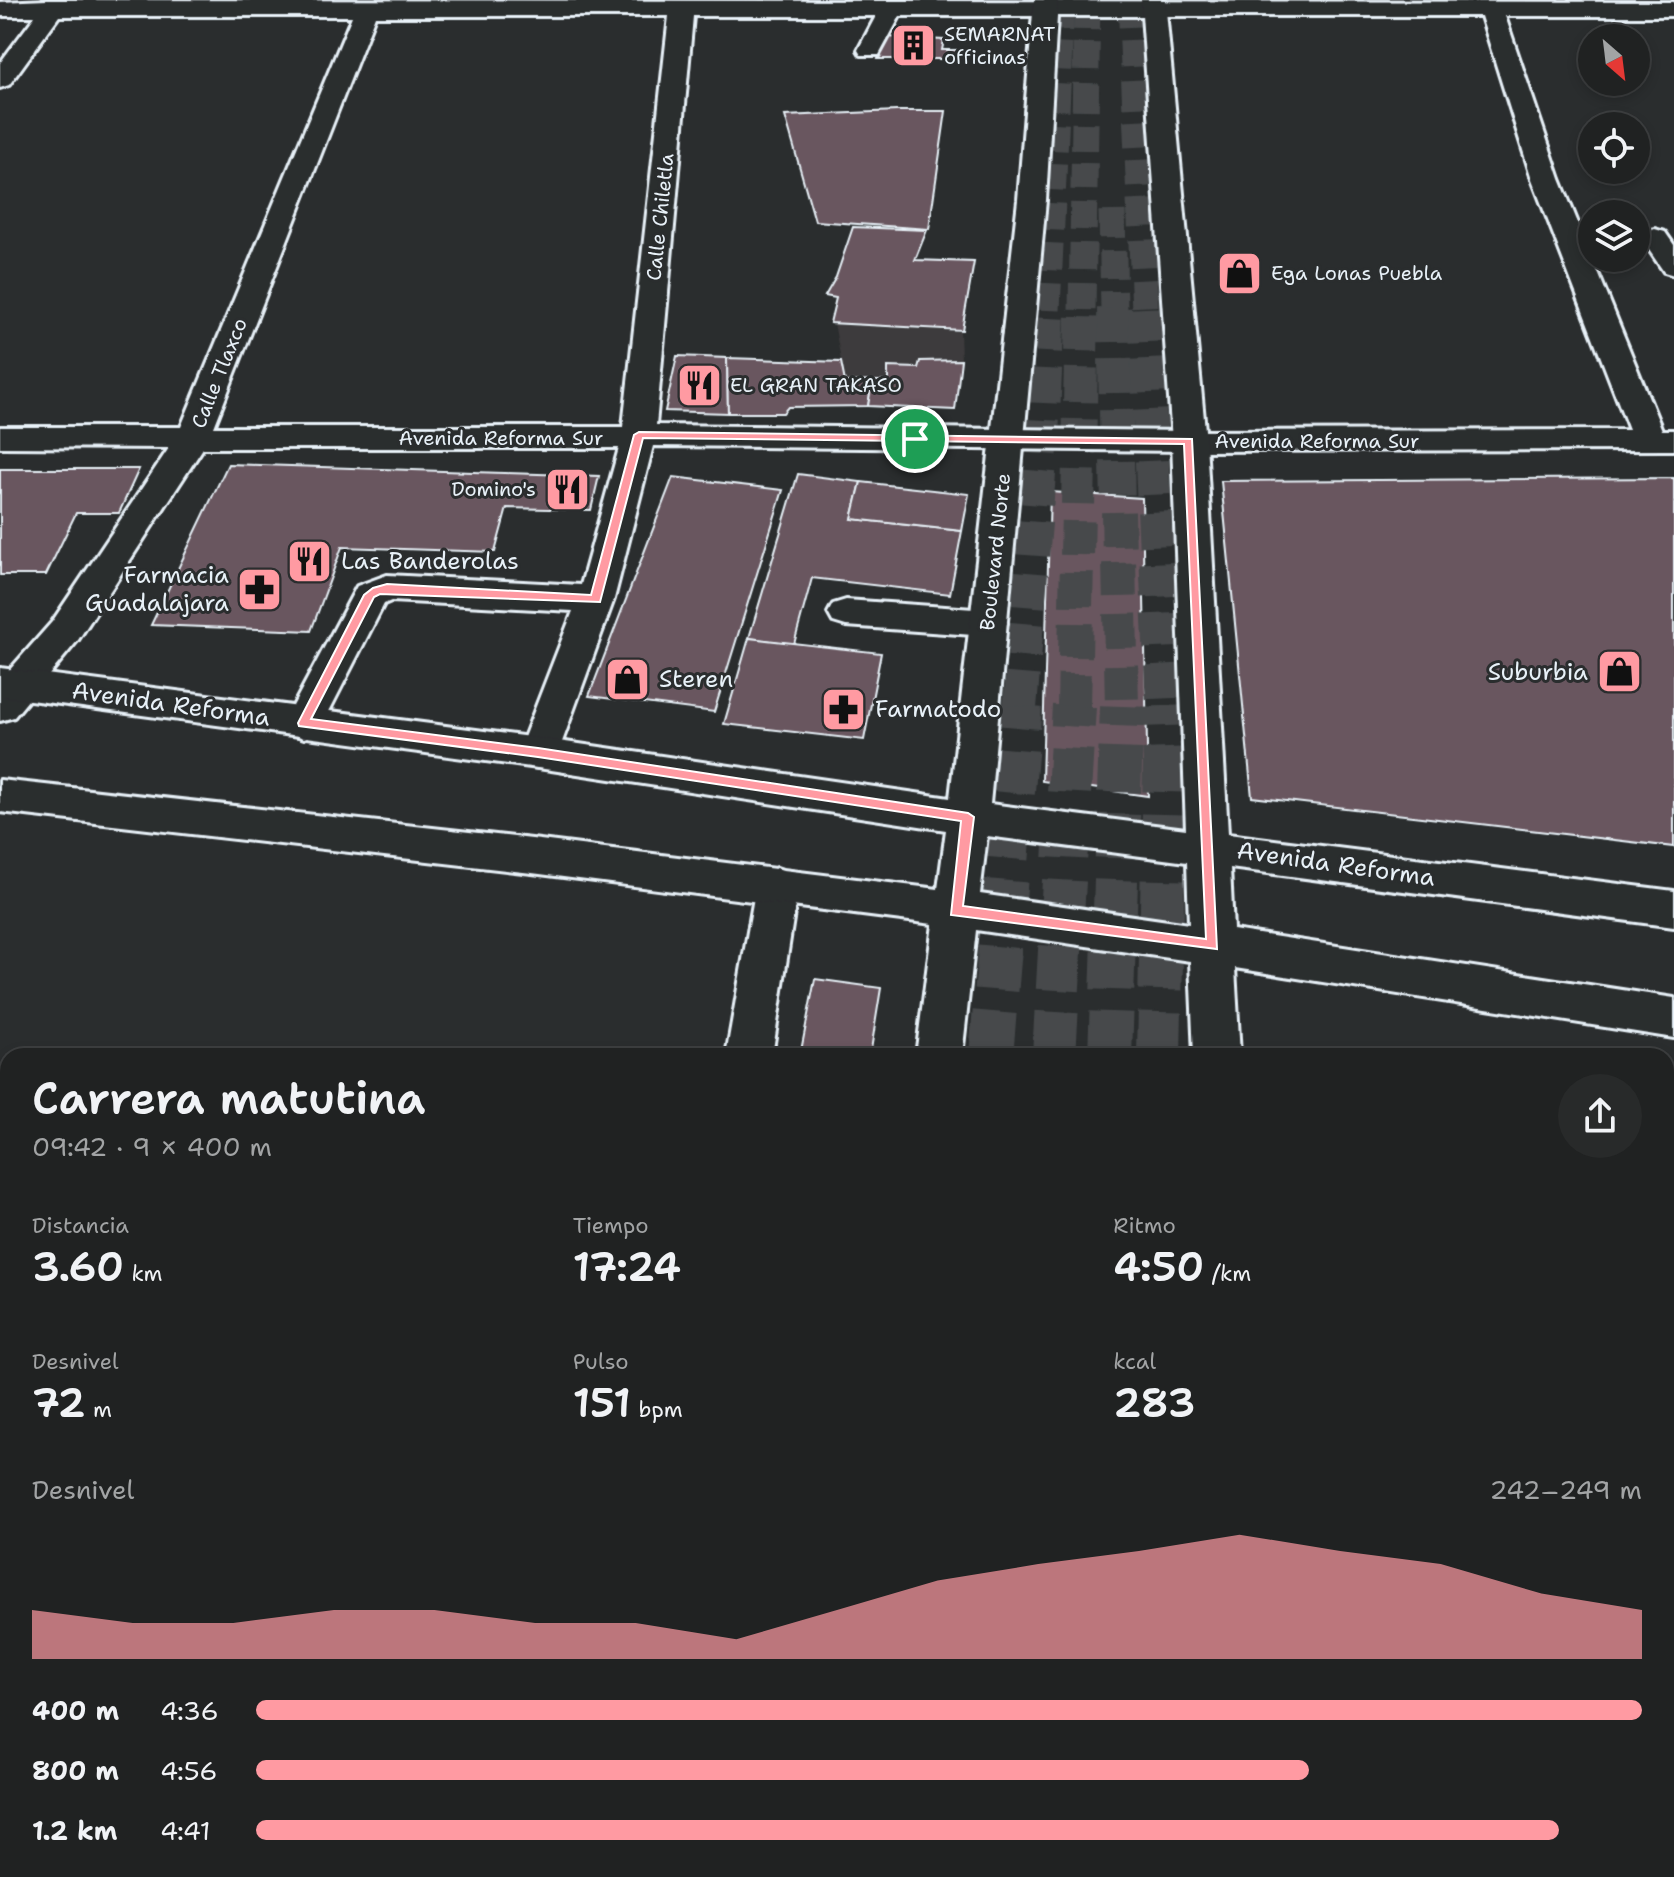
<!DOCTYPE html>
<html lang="es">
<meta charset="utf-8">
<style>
body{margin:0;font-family:"Shantell Sans",sans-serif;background:#282a2a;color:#f1f3f6;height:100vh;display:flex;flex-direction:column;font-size:30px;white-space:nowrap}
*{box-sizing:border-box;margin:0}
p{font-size:26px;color:#a2a4a5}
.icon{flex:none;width:44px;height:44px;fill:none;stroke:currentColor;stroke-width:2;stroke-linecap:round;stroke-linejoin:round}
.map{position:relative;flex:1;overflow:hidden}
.sheet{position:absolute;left:0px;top:1048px;width:1674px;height:830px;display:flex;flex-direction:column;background:#202222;border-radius:24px 24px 0 0;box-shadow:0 4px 12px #0003,0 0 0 2px #3d3f40}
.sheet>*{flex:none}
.needle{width:52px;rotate:152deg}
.tools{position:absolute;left:1578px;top:24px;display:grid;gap:16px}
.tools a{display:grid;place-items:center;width:72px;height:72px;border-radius:50%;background:#202222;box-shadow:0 4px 12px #0003,0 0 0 2px #3d3f40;font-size:40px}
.pin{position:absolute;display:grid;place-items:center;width:68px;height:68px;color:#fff;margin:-34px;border:4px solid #fff;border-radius:50%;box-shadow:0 2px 8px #0007}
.round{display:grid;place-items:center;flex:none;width:84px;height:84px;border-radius:42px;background:#282a2a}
.head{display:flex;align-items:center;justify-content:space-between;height:136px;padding:0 32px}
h1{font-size:44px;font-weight:600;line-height:60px}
.metrics{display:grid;grid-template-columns:repeat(3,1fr);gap:12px;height:136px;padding:8px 32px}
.metrics div{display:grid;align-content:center}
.metrics b{font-size:40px;font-weight:600}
.metrics small{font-size:22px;font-weight:400}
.metrics p{font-size:22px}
.chart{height:224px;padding:16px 32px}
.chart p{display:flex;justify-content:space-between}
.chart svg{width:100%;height:144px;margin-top:8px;fill:#ff9aa2;opacity:.7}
ul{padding:0 32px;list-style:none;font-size:26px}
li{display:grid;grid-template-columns:128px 96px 1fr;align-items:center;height:60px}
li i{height:20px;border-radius:10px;background:#ff9aa2}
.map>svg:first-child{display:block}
</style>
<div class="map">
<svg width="1674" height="1877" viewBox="0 0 1674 1877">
<rect width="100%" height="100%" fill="#2a2d2e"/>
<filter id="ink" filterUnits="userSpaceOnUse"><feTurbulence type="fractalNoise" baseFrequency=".0125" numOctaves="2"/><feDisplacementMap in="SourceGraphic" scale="16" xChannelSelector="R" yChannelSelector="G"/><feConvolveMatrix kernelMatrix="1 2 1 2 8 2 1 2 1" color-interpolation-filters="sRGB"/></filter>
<g filter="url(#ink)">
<path fill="#3d3a3c" d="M834,323L960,331L961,360L920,361L918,368L888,367V381L845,382Z"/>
<g fill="#69575e" stroke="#e8f1f8" stroke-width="2">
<path d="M885,37L944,40L942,50H958L964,59H878Z"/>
<path d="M897,111H946L929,229L815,221L785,116Z"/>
<path d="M853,227L927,230L915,260L974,262L962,330L830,323L836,298L825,296L836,277Z"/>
<path d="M677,356L727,358L728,413L665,411Z"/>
<path d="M727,358L841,362L845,382L872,381L868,406L788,407L783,413H728Z"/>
<path d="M961,360L955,410L868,406L872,381H888V367L918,368L920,361Z"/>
<path d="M228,464L599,476L591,510L507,508L495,552L342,547L311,631L151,625Z"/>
<path d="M0,469H139L119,513H76L46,575H0Z"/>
<path d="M798,474L861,482L852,519L962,531L950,594L812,578L794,644L749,638Z"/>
<path d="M673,477L783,490L714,712L589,696Z"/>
<path d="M1674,478V847L1252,797L1221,481Z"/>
<path d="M861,482L969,494L962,531L852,519Z"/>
<path d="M1050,492L1142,498L1148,796L1042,781Z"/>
<path d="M749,638L881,653L864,740L724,724Z"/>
<path d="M815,979L881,988L870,1056H800Z"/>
<path d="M1666,1466L1674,1468V1651L1666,1601Z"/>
<path d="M1666,1601L1674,1651V1877H1568V1870H1666Z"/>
</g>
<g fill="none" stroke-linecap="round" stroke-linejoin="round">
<g stroke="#464a4c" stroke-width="27" stroke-dasharray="27 13" stroke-linecap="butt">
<path d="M1112,211L1114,310"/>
<path d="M1082,310L1087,0"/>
</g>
<g stroke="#464a4c" stroke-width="34" stroke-dasharray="34 17" stroke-linecap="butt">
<path d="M1114,308L1122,708"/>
<path d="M1074,708L1082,308"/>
</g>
<g stroke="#464a4c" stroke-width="44" stroke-dasharray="44 22" stroke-linecap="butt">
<path d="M1054,1056L1074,706"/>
<path d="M1110,1056L1122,706"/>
</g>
<g stroke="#464a4c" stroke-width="57" stroke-dasharray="57 28" stroke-linecap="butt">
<path d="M1081,1870V1877"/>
<path d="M1008,1877L1009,1870"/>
</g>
<g stroke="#464a4c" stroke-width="27" stroke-dasharray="27 13" stroke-linecap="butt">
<path d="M1131,0L1145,310"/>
<path d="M1047,310L1061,0"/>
</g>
<g stroke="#464a4c" stroke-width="34" stroke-dasharray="34 17" stroke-linecap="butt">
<path d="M1145,308L1163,708"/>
<path d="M1020,708L1042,436L1048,308"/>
</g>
<g stroke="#464a4c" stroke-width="44" stroke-dasharray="44 22" stroke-linecap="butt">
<path d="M991,1056L1020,706"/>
<path d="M1159,1056L1165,760L1163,706"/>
</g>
<g stroke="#464a4c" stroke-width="57" stroke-dasharray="57 28" stroke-linecap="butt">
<path d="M1142,1870V1877"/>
<path d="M924,1877L925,1870"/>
</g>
<defs>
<g id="minor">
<path d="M47,0L1674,2V16H1505L1560,179L1662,430H1674V450L1189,451L653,446L614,599L558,753L552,764L538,768L524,764L518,753L573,611L391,601L384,604L318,733L304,738L290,733L284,723L357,586L387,575L581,585L619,448H203L78,640L14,717L0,721V681L52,622L169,448L0,447V427H181L352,16H59L9,85L0,88V63L35,16H0V2ZM375,16H669L623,427H214ZM693,16H876L858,50L861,55H879L900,16H1481L1532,179L1629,430L1189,431L656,425Z"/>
<path d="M1655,229L1665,232L1674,245V275L1664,272L1641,238L1645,232Z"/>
<path d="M846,600L988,610L1001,614L1007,623L1001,632L988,636L846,626L833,622L828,613L833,604Z"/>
<path d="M777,868L792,874L798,886L772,1056H726L756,886L762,874Z"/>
<path d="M0,1707L8,1708V1770L0,1769Z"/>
<path d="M597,1870H691L694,1877H600Z"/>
<path d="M1448,1870H1512L1513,1877H1449Z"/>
</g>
<g id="major">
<path d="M1034,0H1058L1046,200L990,804L1186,829L1172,441L1141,0H1165L1206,441L1228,834L1674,891V927L1230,868L1233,930L1674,998V1038L1235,968L1240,1056H1194L1190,961L976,930L962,1056H916L933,924L532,873L0,812V780L532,839L938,889L946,830L538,768L0,696V668L538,738L950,798L1018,200ZM987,836L1187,862L1189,924L980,894Z"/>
<path d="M809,1870H873L872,1877H808Z"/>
<rect x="1214" y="1870" width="64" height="7"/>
</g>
</defs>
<use href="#minor" stroke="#e8f1f8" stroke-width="6"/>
<use href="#major" stroke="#e8f1f8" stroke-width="6"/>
<use href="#minor" fill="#2a2d2e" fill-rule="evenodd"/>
<use href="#major" fill="#2a2d2e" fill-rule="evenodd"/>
</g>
</g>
<path fill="#ff9aa2" stroke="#fff" stroke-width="2" fill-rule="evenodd" d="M639,432L1192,439L1217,949L951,915L961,821L538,757L299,726L298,723L364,595L373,588L387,584L591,595L634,435ZM643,438L1184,444L1206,939L963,906L974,817L968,813L538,748L311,719L374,597L380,594L600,602Z"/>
<defs>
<symbol id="building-square" viewBox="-11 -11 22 22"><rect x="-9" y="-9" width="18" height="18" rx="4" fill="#ff9aa2" stroke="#2a2d2e"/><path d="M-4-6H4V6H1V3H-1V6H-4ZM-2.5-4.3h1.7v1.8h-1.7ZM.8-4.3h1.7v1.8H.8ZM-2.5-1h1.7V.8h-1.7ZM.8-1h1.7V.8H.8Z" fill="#111"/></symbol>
<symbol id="shop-square" viewBox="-11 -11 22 22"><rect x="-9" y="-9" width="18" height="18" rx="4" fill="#ff9aa2" stroke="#2a2d2e"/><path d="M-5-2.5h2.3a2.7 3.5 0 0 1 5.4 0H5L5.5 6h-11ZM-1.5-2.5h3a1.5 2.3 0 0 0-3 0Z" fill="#111"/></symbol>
<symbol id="restaurant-square" viewBox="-11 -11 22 22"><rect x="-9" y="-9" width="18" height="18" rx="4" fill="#ff9aa2" stroke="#2a2d2e"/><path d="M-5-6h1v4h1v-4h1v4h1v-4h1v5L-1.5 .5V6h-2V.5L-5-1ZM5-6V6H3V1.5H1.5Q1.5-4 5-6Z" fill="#111"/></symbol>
<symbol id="pharmacy-square" viewBox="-11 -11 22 22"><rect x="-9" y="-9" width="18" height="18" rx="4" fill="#ff9aa2" stroke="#2a2d2e"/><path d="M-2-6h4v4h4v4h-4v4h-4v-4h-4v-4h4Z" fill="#111"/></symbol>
</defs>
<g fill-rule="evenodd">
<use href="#building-square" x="888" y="20" width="51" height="51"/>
<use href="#shop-square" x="1214" y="248" width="51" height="51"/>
<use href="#restaurant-square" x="674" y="360" width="51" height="51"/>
<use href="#restaurant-square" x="542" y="464" width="51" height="51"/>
<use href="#restaurant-square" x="284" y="536" width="51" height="51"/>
<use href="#pharmacy-square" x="234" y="564" width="51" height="51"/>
<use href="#shop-square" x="1594" y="646" width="51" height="51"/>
<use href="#shop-square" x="602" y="654" width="51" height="51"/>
<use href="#pharmacy-square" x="818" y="684" width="51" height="51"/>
</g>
<g text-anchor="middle" stroke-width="6" stroke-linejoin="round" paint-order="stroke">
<g font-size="20" fill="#e8f1f8" stroke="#2a2d2e" text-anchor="start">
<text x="944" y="41">SEMARNAT<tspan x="944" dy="23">officinas</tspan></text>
<text x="1271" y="280">Ega Lonas Puebla</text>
<text x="730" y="392">EL GRAN TAKASO</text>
<text x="536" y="496" text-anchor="end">Domino's</text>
</g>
<g font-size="20" fill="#e8f1f8" stroke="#2a2d2e">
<text transform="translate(660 217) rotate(-84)" y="7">Calle Chiletla</text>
<text transform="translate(219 373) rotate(-68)" y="7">Calle Tlaxco</text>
<text x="501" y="445">Avenida Reforma Sur</text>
<text x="1317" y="448">Avenida Reforma Sur</text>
<text transform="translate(995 552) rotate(-84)" y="7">Boulevard Norte</text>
</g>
<g font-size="24" fill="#e8f1f8" stroke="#2a2d2e" text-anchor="start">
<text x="341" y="569">Las Banderolas</text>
<text x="229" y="583" text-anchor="end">Farmacia<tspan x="229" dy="28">Guadalajara</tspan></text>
<text x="1588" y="680" text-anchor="end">Suburbia</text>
<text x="659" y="687">Steren</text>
<text x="875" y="717">Farmatodo</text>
</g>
<g font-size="24" fill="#e8f1f8" stroke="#2a2d2e">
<text transform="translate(171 704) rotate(8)" y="8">Avenida Reforma</text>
<text transform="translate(1336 864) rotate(8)" y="8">Avenida Reforma</text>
</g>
</g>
</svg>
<div class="tools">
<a><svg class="needle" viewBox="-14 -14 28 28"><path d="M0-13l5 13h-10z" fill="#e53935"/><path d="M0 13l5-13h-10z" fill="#a2a4a5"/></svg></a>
<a><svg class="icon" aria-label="locate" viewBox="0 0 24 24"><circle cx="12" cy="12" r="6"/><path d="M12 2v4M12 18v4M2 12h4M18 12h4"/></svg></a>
<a><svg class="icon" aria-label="layers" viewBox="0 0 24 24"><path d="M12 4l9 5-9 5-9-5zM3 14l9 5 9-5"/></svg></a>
</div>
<div class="pin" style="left:915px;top:439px;background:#1e9e55"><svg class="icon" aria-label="arrive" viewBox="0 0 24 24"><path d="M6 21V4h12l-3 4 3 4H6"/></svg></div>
<section class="sheet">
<div class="head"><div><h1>Carrera matutina</h1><p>09:42 · 9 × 400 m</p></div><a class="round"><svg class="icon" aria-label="share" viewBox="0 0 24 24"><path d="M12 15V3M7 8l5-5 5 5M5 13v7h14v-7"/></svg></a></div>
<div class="metrics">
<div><p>Distancia</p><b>3.60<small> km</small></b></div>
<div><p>Tiempo</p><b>17:24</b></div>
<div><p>Ritmo</p><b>4:50<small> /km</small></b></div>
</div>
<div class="metrics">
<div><p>Desnivel</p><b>72<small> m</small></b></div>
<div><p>Pulso</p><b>151<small> bpm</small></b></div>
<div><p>kcal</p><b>283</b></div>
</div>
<div class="chart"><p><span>Desnivel</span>242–249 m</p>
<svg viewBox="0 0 160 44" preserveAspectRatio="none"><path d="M0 44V29L10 33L20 33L30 29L40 29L50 33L60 33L70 38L80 29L90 20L100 15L110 11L120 6L130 11L140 15L150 24L160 29V44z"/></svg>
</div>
<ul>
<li><b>400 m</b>4:36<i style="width:100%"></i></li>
<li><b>800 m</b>4:56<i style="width:76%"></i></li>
<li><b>1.2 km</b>4:41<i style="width:94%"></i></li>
</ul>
</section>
</div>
